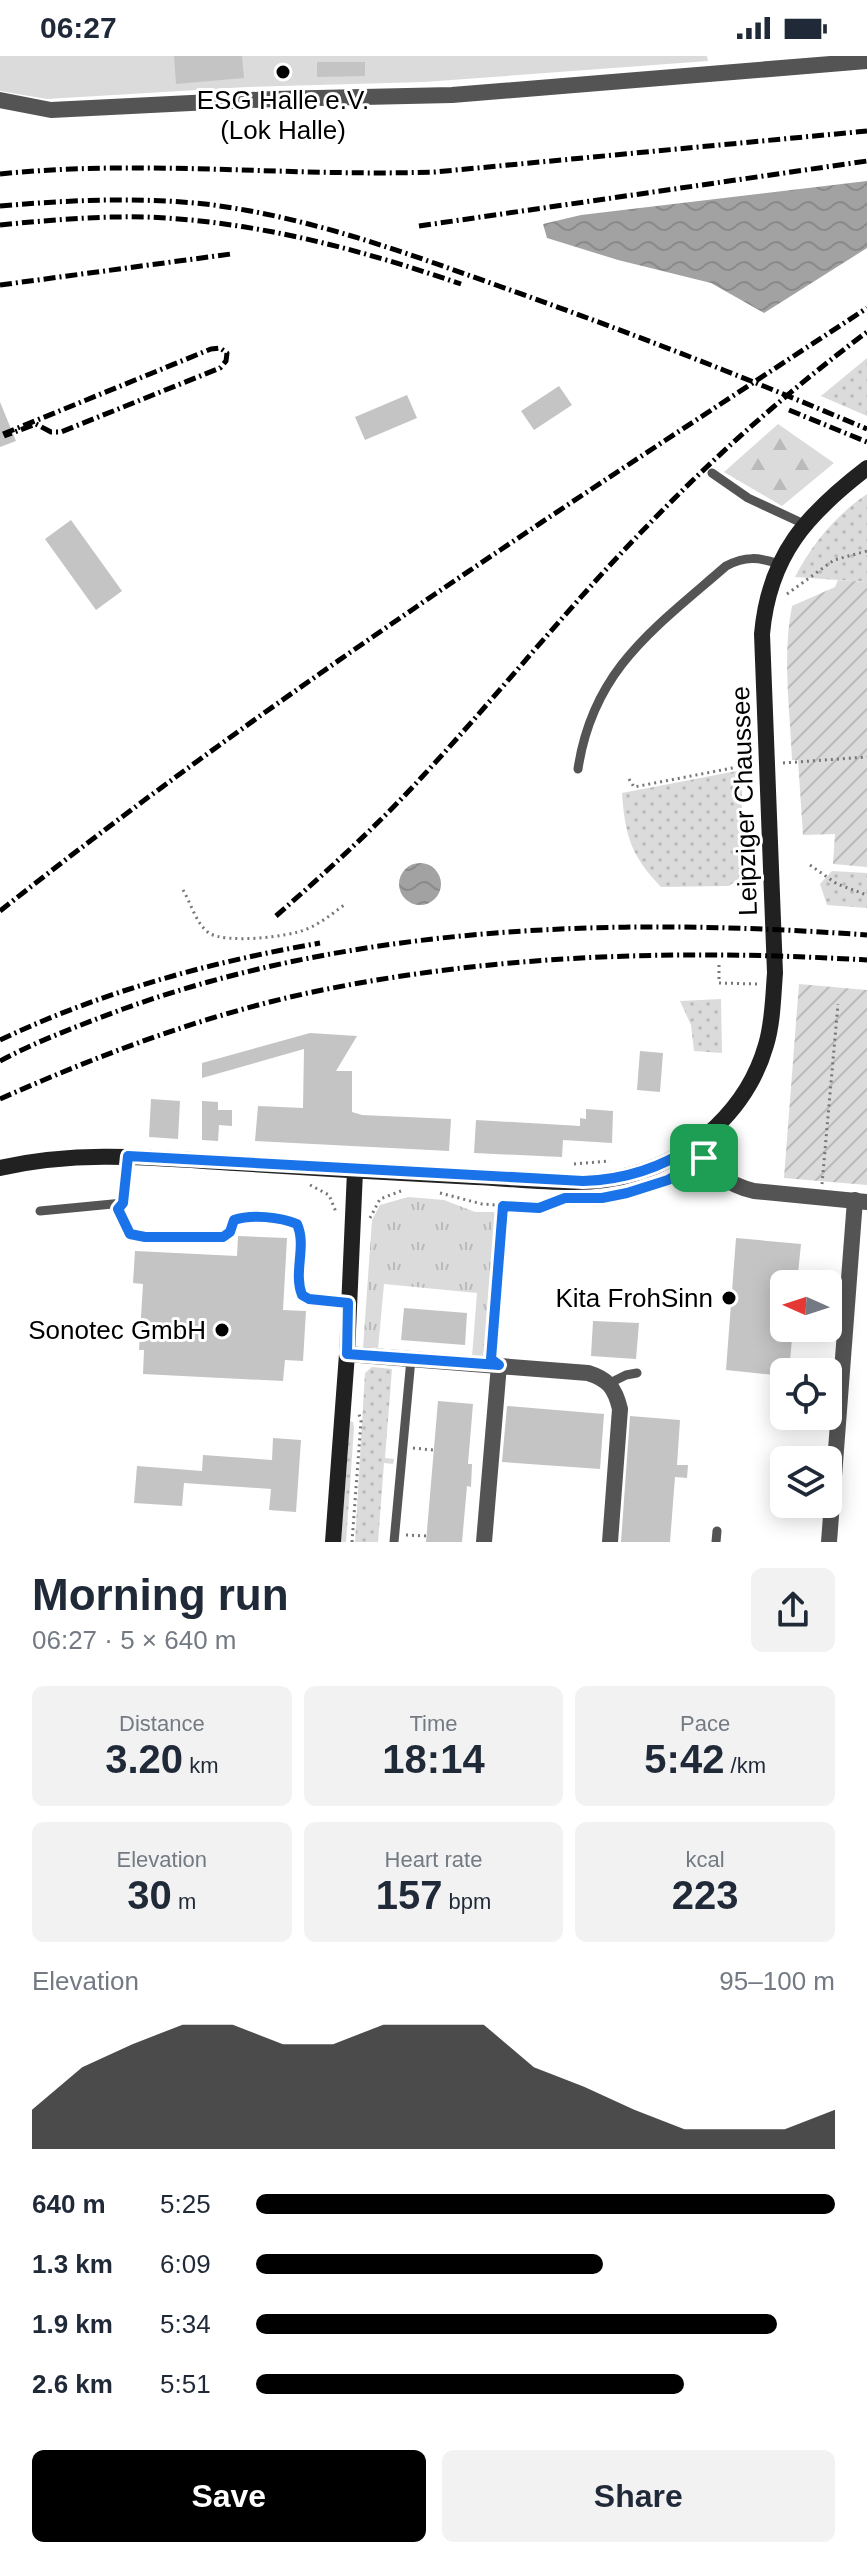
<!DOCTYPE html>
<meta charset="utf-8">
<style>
body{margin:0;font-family:Helvetica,sans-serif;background:#f2f2f3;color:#1f2937;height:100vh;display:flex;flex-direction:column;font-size:30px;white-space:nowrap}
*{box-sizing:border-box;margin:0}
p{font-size:26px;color:#747a83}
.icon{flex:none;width:44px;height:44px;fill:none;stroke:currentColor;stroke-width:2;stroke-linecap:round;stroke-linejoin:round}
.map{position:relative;height:1486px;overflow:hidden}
.side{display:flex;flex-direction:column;background:#fff;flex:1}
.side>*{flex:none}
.needle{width:52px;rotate:273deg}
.controls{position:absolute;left:770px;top:1214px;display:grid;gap:16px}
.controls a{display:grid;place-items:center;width:72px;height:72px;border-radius:12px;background:#fff;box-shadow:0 4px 20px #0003;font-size:40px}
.pin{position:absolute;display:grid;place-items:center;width:68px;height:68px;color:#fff;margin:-34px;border-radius:16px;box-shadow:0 4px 12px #0006}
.round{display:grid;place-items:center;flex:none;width:84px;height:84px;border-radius:12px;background:#f2f2f3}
.summary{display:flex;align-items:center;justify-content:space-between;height:136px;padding:0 32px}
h1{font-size:44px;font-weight:600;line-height:60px}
.metrics{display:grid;grid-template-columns:repeat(3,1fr);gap:12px;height:136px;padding:8px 32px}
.metrics div{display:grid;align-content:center;border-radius:12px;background:#f2f2f3;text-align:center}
.metrics b{font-size:40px;font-weight:600}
.metrics small{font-size:22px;font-weight:400}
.metrics p{font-size:22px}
.chart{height:224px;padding:16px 32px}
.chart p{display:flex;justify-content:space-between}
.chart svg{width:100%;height:144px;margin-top:8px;fill:#000;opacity:.7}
.button{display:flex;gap:16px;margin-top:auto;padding:16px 32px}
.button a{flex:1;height:92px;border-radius:12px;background:#000;color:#fff;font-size:32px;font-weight:600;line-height:92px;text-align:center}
.button a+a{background:#f2f2f3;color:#1f2937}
ul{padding:0 32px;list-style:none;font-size:26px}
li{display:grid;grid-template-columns:128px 96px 1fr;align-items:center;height:60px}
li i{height:20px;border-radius:10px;background:#000}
.status{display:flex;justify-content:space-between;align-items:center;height:56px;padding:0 40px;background:#fff;direction:ltr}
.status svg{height:22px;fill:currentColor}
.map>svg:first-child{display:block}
</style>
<div class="status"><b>06:27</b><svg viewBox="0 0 49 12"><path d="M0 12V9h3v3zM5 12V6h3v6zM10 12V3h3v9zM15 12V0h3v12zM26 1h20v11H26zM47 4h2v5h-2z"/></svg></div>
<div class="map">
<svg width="867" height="1486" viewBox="0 0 867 1486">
<defs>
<pattern id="grass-dots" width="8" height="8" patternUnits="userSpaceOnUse" patternTransform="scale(2)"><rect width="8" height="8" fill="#dbdbdb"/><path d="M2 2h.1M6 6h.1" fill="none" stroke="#bababa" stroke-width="1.8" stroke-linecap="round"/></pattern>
<pattern id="forest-firs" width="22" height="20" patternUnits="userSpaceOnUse" patternTransform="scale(2)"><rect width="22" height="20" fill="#dbdbdb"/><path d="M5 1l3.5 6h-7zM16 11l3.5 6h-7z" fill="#bababa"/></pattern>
<pattern id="park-tufts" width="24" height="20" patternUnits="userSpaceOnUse" patternTransform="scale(2)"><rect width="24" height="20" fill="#dbdbdb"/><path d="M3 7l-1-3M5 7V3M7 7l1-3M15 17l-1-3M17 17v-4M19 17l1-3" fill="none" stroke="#bababa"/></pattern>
<pattern id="garden-furrows" width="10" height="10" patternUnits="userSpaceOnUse" patternTransform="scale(2)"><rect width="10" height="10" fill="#dbdbdb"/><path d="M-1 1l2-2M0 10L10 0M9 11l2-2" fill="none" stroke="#bababa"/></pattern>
<pattern id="water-waves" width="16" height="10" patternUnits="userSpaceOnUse" patternTransform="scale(2)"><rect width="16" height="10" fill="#a2a2a2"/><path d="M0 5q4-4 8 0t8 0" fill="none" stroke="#8a8a8a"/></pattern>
</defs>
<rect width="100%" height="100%" fill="#fff"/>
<g fill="url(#grass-dots)">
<path d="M867,302V360L821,340Z"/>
<path d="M867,438V526L795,521C812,488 836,459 867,438Z"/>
<path d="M742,714V820L729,830L661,831C631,800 625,780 622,737Z"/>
<path d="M832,815L867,817V852L827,849L820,828Z"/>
<path d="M721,943L722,997L694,995L691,969L680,945Z"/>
<path d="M372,1311L392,1313L385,1402L394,1403L393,1408L384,1407L378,1486H355L365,1317Z"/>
<path d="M350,1365L353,1366L354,1372L346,1486H341Z"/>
</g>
<path fill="url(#forest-firs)" d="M778,368L834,407L782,450L724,416Z"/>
<path fill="url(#park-tufts)" d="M408,1141L444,1144L475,1156H494L499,1161L488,1302L472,1301L477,1237L384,1228L378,1293L363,1292L372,1164L380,1149Z"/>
<g fill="url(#garden-furrows)">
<path d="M838,524L867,526V811L833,808L835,778L803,779L798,704H792C790,654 782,599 792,550L835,531Z"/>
<path d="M799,928L867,934V1129L784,1122Z"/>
</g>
<path fill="#dbdbdb" d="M0,0H707L708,5L424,26L247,31L47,43L0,35Z"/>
<g fill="url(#water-waves)">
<path d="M867,125V192L764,257L711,227L618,204L547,182L543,168L581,159Z"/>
<circle cx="420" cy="828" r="21"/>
</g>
<g fill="#c4c4c4">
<path d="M174,0H242L244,22L176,28Z"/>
<path d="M317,6H365V20L317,21Z"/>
<path d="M559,330L572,349L534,374L521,355Z"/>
<path d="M407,339L417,362L365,384L355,361Z"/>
<path d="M0,346L16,385L0,391Z"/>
<path d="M71,464L122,535L96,554L45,483Z"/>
<path d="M310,977L357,980L336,1015H352V1056L362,1059L451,1063L449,1095L255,1085L258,1050L303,1052L304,993L202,1022V1007Z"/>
<path d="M640,995L663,997L660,1036L637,1034Z"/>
<path d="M151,1043L180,1045L178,1083L149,1081Z"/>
<path d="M202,1045L218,1046V1054H232V1070L219,1069L218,1085L202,1084Z"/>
<path d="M586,1053L613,1055L612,1087L563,1084L562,1101L474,1097L476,1064L580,1070V1062L586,1063Z"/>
<path d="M238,1180L287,1182L283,1254L306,1255L303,1305L285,1304L283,1325L143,1318L144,1294H139L143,1228L133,1227L135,1195L237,1200Z"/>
<path d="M736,1182L801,1188L797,1228H784V1272H793L789,1316H784V1320L726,1314Z"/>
<path d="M404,1252L467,1257L465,1289L401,1284Z"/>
<path d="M593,1265L639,1267L636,1303L591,1300Z"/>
<path d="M438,1345L473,1348L468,1408H472L471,1431L467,1430L462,1486H426Z"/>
<path d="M507,1350L604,1358L600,1413L502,1406Z"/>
<path d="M630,1360L680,1364L677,1409H688L687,1422L675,1421L670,1486H621Z"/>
<path d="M273,1382L301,1384L296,1456L269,1454L271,1433L184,1427L182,1450L134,1447L137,1410L202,1415L203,1399L272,1404Z"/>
</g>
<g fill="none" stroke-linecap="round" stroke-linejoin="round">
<g stroke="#767676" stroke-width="3" stroke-dasharray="2 4" stroke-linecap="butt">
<path d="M787,538L834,504L867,495"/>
<path d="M783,707L867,701"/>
<path d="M629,723L634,731L753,708"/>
<path d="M810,809L837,828L867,839"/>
<path d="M183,834C191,847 196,868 209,877C226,888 289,881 307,873C321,867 332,858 344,849"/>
<path d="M719,909V927L757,928"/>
<path d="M574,1108L610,1105"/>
<path d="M822,1128L838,948"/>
<path d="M310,1129L329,1139L336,1156"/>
<path d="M440,1137L482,1148L533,1152L561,1143"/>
<path d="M370,1162L380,1143L401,1135"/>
<path d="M492,1293L503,1150"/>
<path d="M413,1392L433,1394"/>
<path d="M406,1479L427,1480"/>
<path d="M352,1486L361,1365L359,1358"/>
</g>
<g stroke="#545454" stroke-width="9">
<path d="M712,417L748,442L804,468"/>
<path d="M578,713C593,613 655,572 726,510C745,500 759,501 779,508"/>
<path d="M128,1100L123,1147L118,1153L130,1178L145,1181H223L230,1176L234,1164C251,1158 280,1161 297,1168L301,1176L299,1231L302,1239L309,1243L348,1247"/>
<path d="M40,1155L123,1147"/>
<path d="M610,1327L626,1319L637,1317"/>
<path d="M394,1486L411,1303"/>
<path d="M716,1486L717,1475"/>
</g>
<g stroke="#545454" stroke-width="16">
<path d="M0,44L51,54L273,43L452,39L867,5"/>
<path d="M695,1089C711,1113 724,1128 754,1135L867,1146"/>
<path d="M347,1298L588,1317C608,1323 615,1332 620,1353L610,1486"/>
<path d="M484,1486L499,1309"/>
<path d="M829,1486L855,1144"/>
</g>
<g stroke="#212121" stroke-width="16">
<path d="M0,1112C80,1094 154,1102 235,1107C315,1112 396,1117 476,1121C527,1123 583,1133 633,1118C695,1101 748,1052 766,989C773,966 773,941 775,917L762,578C769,499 807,458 867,412"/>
<path d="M333,1486L347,1298L355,1115"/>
</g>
<g stroke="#000" stroke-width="5" stroke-dasharray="12 4 2 4" stroke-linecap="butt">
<path d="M0,118C145,103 289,121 435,116L867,75"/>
<path d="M0,150C69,144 136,141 205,148C305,160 401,195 496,229C621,273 745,321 867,373"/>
<path d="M0,169C49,164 97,160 146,161C254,165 359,193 461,228"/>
<path d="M419,170L867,105"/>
<path d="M0,229L231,198"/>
<path d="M789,354L867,386"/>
<path d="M3,378L211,293L220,292L227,297L226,305L220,312L61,376H51L36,368L4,380"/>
<path d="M0,855C276,636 573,445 867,252"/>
<path d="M276,860C326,816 376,771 421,722C500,637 572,546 653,464C719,396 791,333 867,276"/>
<path d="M0,984C101,936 210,906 320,887"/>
<path d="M0,1005C39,984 81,969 123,953C360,868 618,861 867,879"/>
<path d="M0,1043C99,999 202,960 308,937C492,898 680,893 867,904"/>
</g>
</g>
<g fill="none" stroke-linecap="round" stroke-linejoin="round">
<defs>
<path id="route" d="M695,1089L704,1102L668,1124L627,1137L602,1142H565L539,1152L503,1150L491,1303L499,1309L347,1298L348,1247L309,1243L302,1239C293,1216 307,1190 297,1168C280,1161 251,1158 234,1164L230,1176L223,1181H145L130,1178L118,1153L123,1147L128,1100L583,1125C624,1124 661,1112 695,1089Z"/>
</defs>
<use href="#route" stroke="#fff" stroke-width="16"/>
<use href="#route" stroke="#1a73e8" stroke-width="10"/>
</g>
<g fill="#000" stroke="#fff" stroke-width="3">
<circle cx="283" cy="16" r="8"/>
<circle cx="729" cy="1242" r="8"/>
<circle cx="222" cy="1274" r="8"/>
</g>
<g text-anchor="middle" stroke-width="6" stroke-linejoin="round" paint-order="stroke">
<g font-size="26" fill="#000" stroke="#fff" text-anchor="end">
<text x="283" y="53" text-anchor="middle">ESG Halle e.V.<tspan x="283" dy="30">(Lok Halle)</tspan></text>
<text x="713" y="1251">Kita FrohSinn</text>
<text x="206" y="1283">Sonotec GmbH</text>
</g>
<g font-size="26" fill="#000" stroke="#fff">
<text transform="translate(744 745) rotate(-92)" y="9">Leipziger Chaussee</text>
</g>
</g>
</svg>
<div class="controls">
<a><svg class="needle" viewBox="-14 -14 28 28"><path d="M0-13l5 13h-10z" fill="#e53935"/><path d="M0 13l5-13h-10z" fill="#747a83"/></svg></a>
<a><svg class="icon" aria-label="locate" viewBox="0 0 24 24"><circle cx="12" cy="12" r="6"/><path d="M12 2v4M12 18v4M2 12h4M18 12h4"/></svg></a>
<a><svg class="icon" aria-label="layers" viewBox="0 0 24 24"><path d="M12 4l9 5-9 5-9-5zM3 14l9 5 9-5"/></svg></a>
</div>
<div class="pin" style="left:704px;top:1102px;background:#1e9e55"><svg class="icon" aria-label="arrive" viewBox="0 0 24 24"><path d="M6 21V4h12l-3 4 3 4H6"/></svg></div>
</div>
<section class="side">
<div class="summary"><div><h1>Morning run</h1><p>06:27 · 5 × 640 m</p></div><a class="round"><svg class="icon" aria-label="share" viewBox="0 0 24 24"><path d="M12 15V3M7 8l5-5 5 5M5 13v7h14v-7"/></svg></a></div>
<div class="metrics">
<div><p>Distance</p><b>3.20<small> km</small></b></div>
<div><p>Time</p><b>18:14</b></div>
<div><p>Pace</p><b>5:42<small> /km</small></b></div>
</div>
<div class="metrics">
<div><p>Elevation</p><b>30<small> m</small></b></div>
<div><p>Heart rate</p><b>157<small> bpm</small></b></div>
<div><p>kcal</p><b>223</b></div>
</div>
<div class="chart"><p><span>Elevation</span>95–100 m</p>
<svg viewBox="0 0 160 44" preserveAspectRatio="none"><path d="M0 44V32L10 19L20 12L30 6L40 6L50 12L60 12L70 6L80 6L90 6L100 19L110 25L120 32L130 38L140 38L150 38L160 32V44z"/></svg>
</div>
<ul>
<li><b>640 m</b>5:25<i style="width:100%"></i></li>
<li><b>1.3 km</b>6:09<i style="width:60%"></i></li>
<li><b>1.9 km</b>5:34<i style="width:90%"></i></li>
<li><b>2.6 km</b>5:51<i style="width:74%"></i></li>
</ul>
<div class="button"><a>Save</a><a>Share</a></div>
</section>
